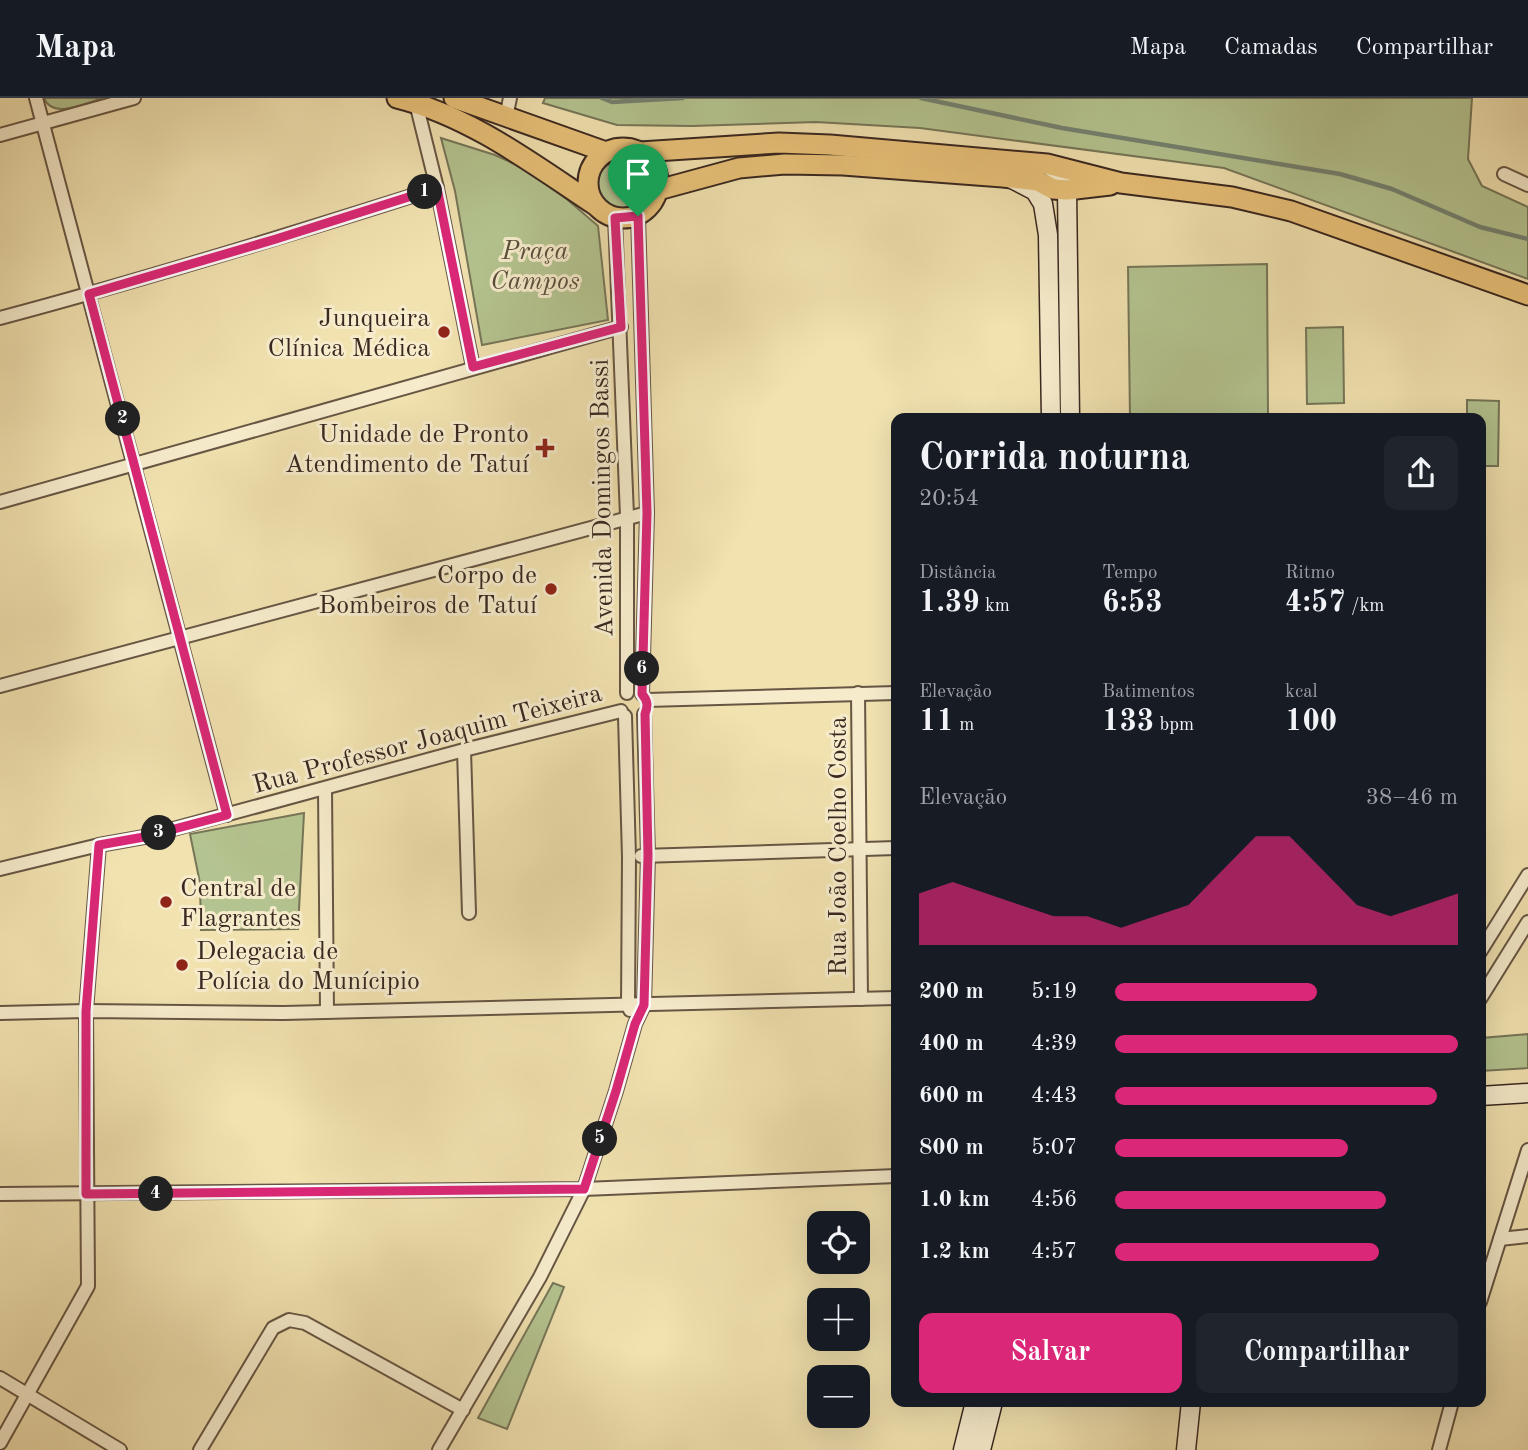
<!DOCTYPE html>
<html lang="pt">
<meta charset="utf-8">
<style>
body{margin:0;font-family:"Old Standard TT",serif;background:#20242c;color:#f1f3f6;height:100vh;display:flex;flex-direction:column;font-size:26px;white-space:nowrap}
*{box-sizing:border-box;margin:0}
p{font-size:23px;color:#9ea1a6}
.icon{flex:none;width:38px;height:38px;fill:none;stroke:currentColor;stroke-width:2;stroke-linecap:round;stroke-linejoin:round}
.map{position:relative;flex:1;overflow:hidden}
.sheet{position:absolute;left:891px;top:315px;width:595px;height:994px;display:flex;flex-direction:column;background:#171b24;border-radius:14px;box-shadow:0 7px 28px #0002}
.sheet>*{flex:none}
.controls{position:absolute;left:807px;top:1113px;display:grid;gap:14px}
.controls a{display:grid;place-items:center;width:63px;height:63px;border-radius:14px;background:#171b24;box-shadow:0 7px 28px #0002;font-size:35px}
.pin{position:absolute;display:grid;place-items:center;width:60px;height:60px;color:#fff;margin:-72px -30px;border-radius:50% 50% 50% 0;rotate:-45deg;box-shadow:0 0 7px #0007}
.pin .icon{rotate:45deg}
.km{position:absolute;width:35px;height:35px;margin:-18px;border-radius:50%;background:#222;color:#fff;font-size:19px;line-height:35px;text-align:center}
.round{display:grid;place-items:center;flex:none;width:74px;height:74px;border-radius:14px;background:#20242c}
.summary{display:flex;align-items:center;justify-content:space-between;height:119px;padding:0 28px}
h1{font-size:38px;font-weight:700;line-height:52px}
.metrics{display:grid;grid-template-columns:repeat(3,1fr);gap:10px;height:119px;padding:7px 28px}
.metrics div{display:grid;align-content:center}
.metrics b{font-size:30px;font-weight:700}
.metrics small{font-size:19px;font-weight:400}
.metrics p{font-size:19px}
.chart{height:196px;padding:14px 28px}
.chart p{display:flex;justify-content:space-between}
.chart svg{width:100%;height:126px;margin-top:7px;fill:#db2777;opacity:.7}
.cta{display:flex;gap:14px;margin-top:auto;padding:14px 28px}
.cta a{flex:1;height:80px;border-radius:14px;background:#db2777;color:#fff;font-size:28px;font-weight:700;line-height:80px;text-align:center}
.cta a+a{background:#20242c;color:#f1f3f6}
ul{padding:0 28px;list-style:none;font-size:23px}
li{display:grid;grid-template-columns:112px 84px 1fr;align-items:center;height:52px}
li i{height:18px;border-radius:9px;background:#db2777}
header{display:flex;align-items:center;gap:42px;box-sizing:border-box;height:98px;padding:0 35px;background:#171b24;border-bottom:2px solid #363941}
header strong{font-size:33px}
nav{display:flex;gap:38px;margin-inline-start:auto;font-size:24px}
.map>svg:first-child{display:block}
</style>
<header>
<strong>Mapa</strong>
<nav><a>Mapa</a><a>Camadas</a><a>Compartilhar</a></nav>
</header>
<div class="map">
<svg width="1528" height="1352" viewBox="0 0 1528 1352">
<rect width="100%" height="100%" fill="#f1e2b0"/>
<filter id="stains"><feTurbulence type="fractalNoise" baseFrequency=".00286" numOctaves="4"/><feColorMatrix values="0 0 0 0 .2 0 0 0 0 .09 0 0 0 0 .02 0 0 0 .5 -.17"/></filter>
<radialGradient id="worn" r=".72"><stop offset=".6" stop-color="#630" stop-opacity="0"/><stop offset="1" stop-color="#630" stop-opacity=".3"/></radialGradient>
<g fill="#b4c490" stroke="#767658" stroke-width="2">
<path d="M44,0H103C86,5 52,22 44,0Z"/>
<path d="M545,0H1472L1468,61L1482,88L1528,109V181L1224,70L920,30L816,24L692,28L617,27L543,5Z"/>
<path d="M441,40L495,57L540,78L598,128L608,222L482,247L455,93Z"/>
<circle cx="621" cy="87" r="24"/>
<path d="M1267,166L1268,320H1130L1128,169Z"/>
<path d="M1343,229L1344,305L1307,306L1306,230Z"/>
<path d="M1467,302L1499,303L1498,368H1481L1480,320H1467Z"/>
<path d="M304,715L298,831L201,832L200,785L190,736Z"/>
<path d="M1528,936V970L1481,973V940Z"/>
<path d="M553,1185L564,1189L507,1331L478,1320Z"/>
</g>
<g fill="none" stroke-linecap="round" stroke-linejoin="round">
<g stroke="#748271" stroke-width="4.5">
<path d="M602,0L612,4L683,0"/>
<path d="M921,0L1062,30L1340,76L1392,91L1480,129L1528,141"/>
</g>
<defs>
<g id="minor">
<path d="M36,0L227,717"/>
<path d="M416,5L437,90L473,269"/>
<path d="M506,19L510,0"/>
<path d="M0,37L134,0"/>
<path d="M1504,76L1528,87"/>
<path d="M638,118L647,415L642,596"/>
<path d="M615,120L627,418V595"/>
<path d="M0,220C147,181 292,136 437,90"/>
<path d="M0,404L621,229"/>
<path d="M0,588L647,415"/>
<path d="M858,595L861,901"/>
<path d="M647,602L896,595"/>
<path d="M625,618L629,759L628,907L630,912"/>
<path d="M464,652L469,815"/>
<path d="M325,691L327,914"/>
<path d="M641,758L896,750"/>
<path d="M0,771L99,747L144,739L464,652L621,613"/>
<path d="M1480,854L1528,777"/>
<path d="M1480,901L1528,824"/>
<path d="M0,915L86,913L284,915L896,900"/>
<path d="M0,1096L584,1091L896,1078"/>
<path d="M1500,1141L1528,1138"/>
<path d="M1480,1204L1528,1052"/>
<path d="M0,1280L120,1352"/>
<path d="M0,1345L88,1188L86,913L99,747"/>
<path d="M200,1352L273,1230L289,1222L305,1225L463,1312"/>
<path d="M439,1352L540,1179L584,1091L616,993L635,926L644,907L648,757L644,616"/>
<path d="M1439,1352L1452,1304"/>
</g>
<g id="secondary">
<path d="M1047,66L1058,74L1067,92L1070,320"/>
<path d="M1012,81L1035,93L1043,106L1048,137L1051,320"/>
<path d="M1480,998L1528,995"/>
<path d="M963,1352L975,1304"/>
<path d="M981,1352L993,1304"/>
<path d="M1186,1352L1191,1304"/>
</g>
<g id="primary">
<path d="M397,0C470,18 533,66 595,107"/>
<path d="M454,0L606,54"/>
<circle cx="623" cy="85" r="35"/>
<path d="M640,54L779,45L830,47L1047,66L1121,85L1232,99L1291,113L1528,197"/>
<path d="M658,92L739,70L785,66L843,67L1003,79L1038,83L1053,91L1067,92L1110,87"/>
</g>
</defs>
<use href="#minor" stroke="#675644" stroke-width="16"/>
<use href="#secondary" stroke="#392720" stroke-width="21"/>
<use href="#primary" stroke="#392720" stroke-width="23"/>
<use href="#minor" stroke="#f6eccc" stroke-width="12"/>
<use href="#secondary" stroke="#f6eccc" stroke-width="18"/>
<use href="#primary" stroke="#e8c178" stroke-width="19"/>
</g>
<g fill="none" stroke-linecap="round" stroke-linejoin="round">
<defs>
<path id="route" d="M437,90L473,269L621,229L615,120L638,118L647,415L642,596C648,603 648,608 645,616L648,757L644,907L635,926L616,993L584,1091L86,1096V913L99,747L144,739L227,717L89,196L276,141Z"/>
</defs>
<use href="#route" stroke="#fff" stroke-width="14"/>
<use href="#route" stroke="#db2777" stroke-width="9"/>
</g>
<g fill="#8f2418" stroke="#f6eccc" stroke-width="2.5">
<circle cx="444" cy="234" r="7"/>
<path d="M541.5 339.5h7v7h7v7h-7v7h-7v-7h-7v-7h7z"/>
<circle cx="551" cy="491" r="7"/>
<circle cx="166" cy="804" r="7"/>
<circle cx="182" cy="867" r="7"/>
</g>
<g text-anchor="middle" stroke-width="6" stroke-linejoin="round" paint-order="stroke">
<g font-size="26" font-style="italic" fill="#584e3c" stroke="#f6eccc">
<text x="535" y="161">Praça<tspan x="535" dy="30">Campos</tspan></text>
</g>
<g font-size="26" fill="#392720" stroke="#f6eccc" text-anchor="end">
<text x="430" y="228">Junqueira<tspan x="430" dy="30">Clínica Médica</tspan></text>
<text x="529" y="344">Unidade de Pronto<tspan x="529" dy="30">Atendimento de Tatuí</tspan></text>
<text x="537" y="485">Corpo de<tspan x="537" dy="30">Bombeiros de Tatuí</tspan></text>
<text x="180" y="798" text-anchor="start">Central de<tspan x="180" dy="30">Flagrantes</tspan></text>
<text x="196" y="861" text-anchor="start">Delegacia de<tspan x="196" dy="30">Polícia do Munícipio</tspan></text>
</g>
<g font-size="26" fill="#392720" stroke="#f6eccc">
<text transform="translate(601 400) rotate(-91)" y="9">Avenida Domingos Bassi</text>
<text transform="translate(427 640) rotate(-15)" y="9">Rua Professor Joaquim Teixeira</text>
<text transform="translate(837 748) rotate(-90)" y="9">Rua João Coelho Costa</text>
</g>
</g>
<rect width="100%" height="100%" filter="url(#stains)"/>
<rect width="100%" height="100%" fill="url(#worn)"/>
</svg>
<div class="controls">
<a><svg class="icon" aria-label="locate" viewBox="0 0 24 24"><circle cx="12" cy="12" r="6"/><path d="M12 2v4M12 18v4M2 12h4M18 12h4"/></svg></a>
<a>+</a>
<a>−</a>
</div>
<div class="pin" style="left:638px;top:118px;background:#1e9e55"><svg class="icon" aria-label="arrive" viewBox="0 0 24 24"><path d="M6 21V4h12l-3 4 3 4H6"/></svg></div>
<b class="km" style="left:425px;top:94px">1</b>
<b class="km" style="left:123px;top:321px">2</b>
<b class="km" style="left:159px;top:735px">3</b>
<b class="km" style="left:156px;top:1096px">4</b>
<b class="km" style="left:600px;top:1041px">5</b>
<b class="km" style="left:642px;top:571px">6</b>
<section class="sheet">
<div class="summary"><div><h1>Corrida noturna</h1><p>20:54</p></div><a class="round"><svg class="icon" aria-label="share" viewBox="0 0 24 24"><path d="M12 15V3M7 8l5-5 5 5M5 13v7h14v-7"/></svg></a></div>
<div class="metrics">
<div><p>Distância</p><b>1.39<small> km</small></b></div>
<div><p>Tempo</p><b>6:53</b></div>
<div><p>Ritmo</p><b>4:57<small> /km</small></b></div>
</div>
<div class="metrics">
<div><p>Elevação</p><b>11<small> m</small></b></div>
<div><p>Batimentos</p><b>133<small> bpm</small></b></div>
<div><p>kcal</p><b>100</b></div>
</div>
<div class="chart"><p><span>Elevação</span>38–46 m</p>
<svg viewBox="0 0 160 44" preserveAspectRatio="none"><path d="M0 44V26L10 22L20 26L30 30L40 34L50 34L60 38L70 34L80 30L90 18L100 6L110 6L120 18L130 30L140 34L150 30L160 26V44z"/></svg>
</div>
<ul>
<li><b>200 m</b>5:19<i style="width:59%"></i></li>
<li><b>400 m</b>4:39<i style="width:100%"></i></li>
<li><b>600 m</b>4:43<i style="width:94%"></i></li>
<li><b>800 m</b>5:07<i style="width:68%"></i></li>
<li><b>1.0 km</b>4:56<i style="width:79%"></i></li>
<li><b>1.2 km</b>4:57<i style="width:77%"></i></li>
</ul>
<div class="cta"><a>Salvar</a><a>Compartilhar</a></div>
</section>
</div>
